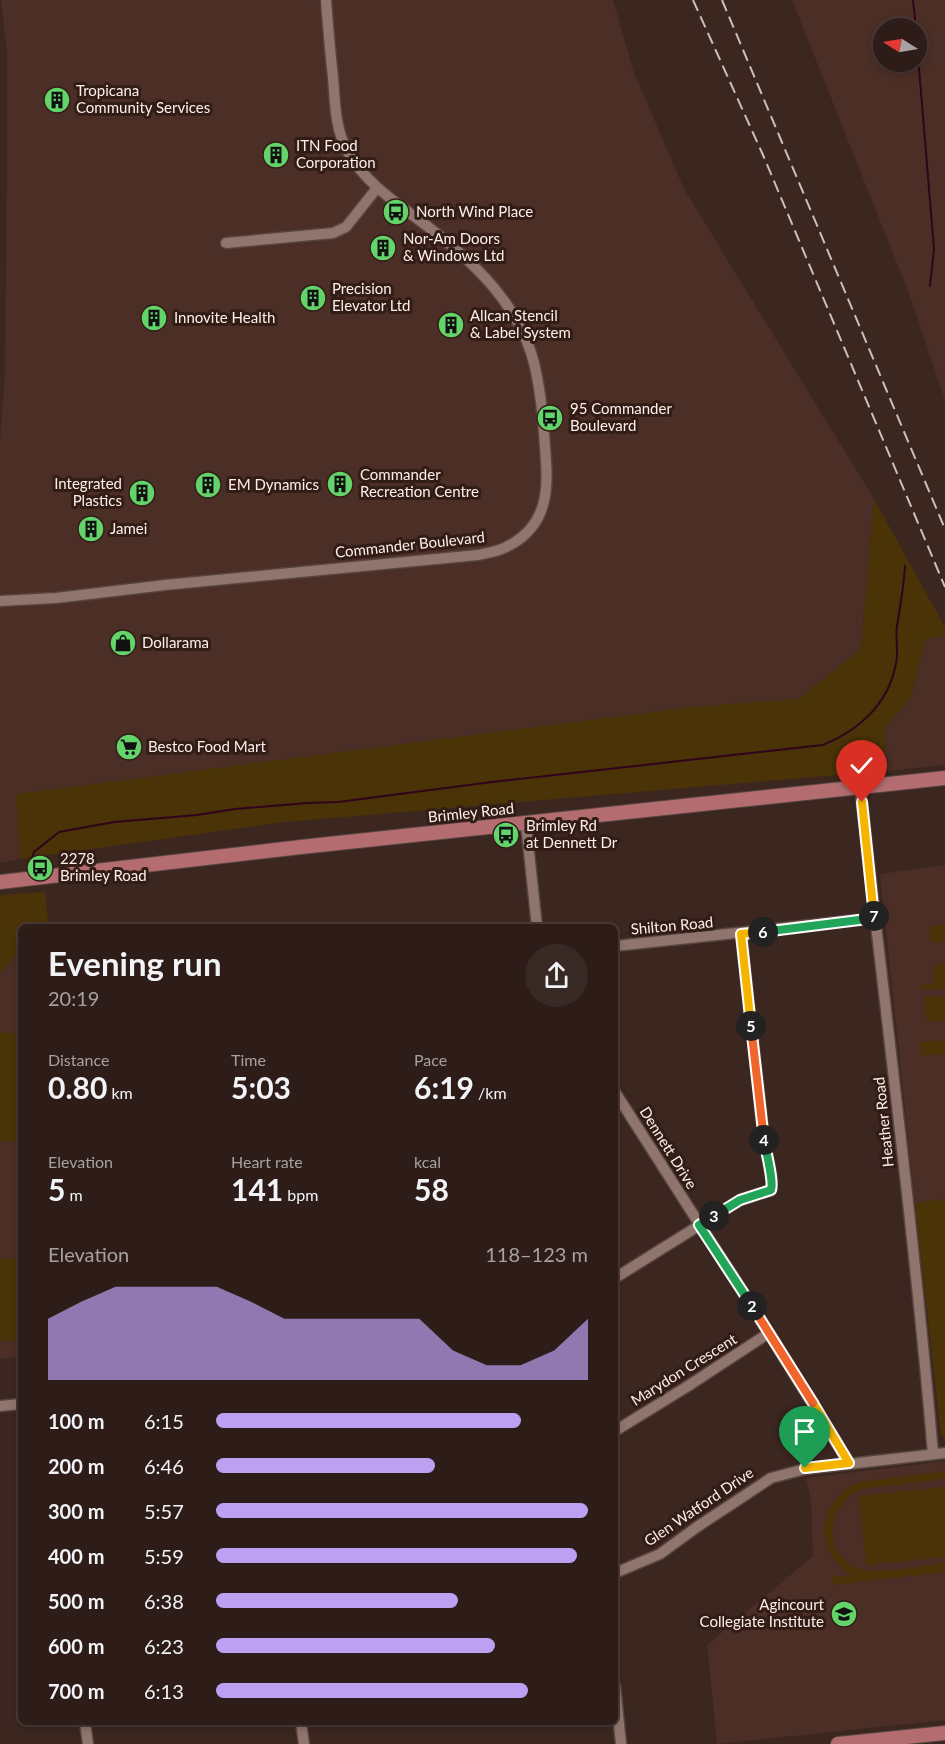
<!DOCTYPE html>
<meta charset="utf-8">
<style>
body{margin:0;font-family:Lato,sans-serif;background:#392925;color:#f1f3f6;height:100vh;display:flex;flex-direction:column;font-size:22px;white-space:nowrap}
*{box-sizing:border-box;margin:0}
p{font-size:20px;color:#a7a1a2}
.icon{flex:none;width:33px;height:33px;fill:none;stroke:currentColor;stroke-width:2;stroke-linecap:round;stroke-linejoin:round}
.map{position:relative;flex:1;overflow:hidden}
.details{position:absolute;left:18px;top:924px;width:600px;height:801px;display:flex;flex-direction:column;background:#2d1c18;border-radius:9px;box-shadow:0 3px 9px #0003,0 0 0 2px #483a37}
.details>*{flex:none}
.needle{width:39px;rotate:281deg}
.tools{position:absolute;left:873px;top:18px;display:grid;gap:12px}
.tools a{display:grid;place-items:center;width:54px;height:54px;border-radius:50%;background:#2d1c18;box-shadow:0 3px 9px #0003,0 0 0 2px #483a37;font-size:30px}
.pin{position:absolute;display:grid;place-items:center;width:51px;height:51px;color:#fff;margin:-62px -26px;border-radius:50% 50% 50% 0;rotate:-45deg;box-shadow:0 0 6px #0007}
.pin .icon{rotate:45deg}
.km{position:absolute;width:30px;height:30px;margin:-15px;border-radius:50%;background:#222;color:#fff;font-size:16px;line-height:30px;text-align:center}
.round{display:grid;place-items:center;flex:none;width:63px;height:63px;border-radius:32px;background:#392925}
.summary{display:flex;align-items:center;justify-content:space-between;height:102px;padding:0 30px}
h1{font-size:33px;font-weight:700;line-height:45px}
.stats{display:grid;grid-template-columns:repeat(3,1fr);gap:9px;height:102px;padding:6px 30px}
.stats div{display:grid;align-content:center}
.stats b{font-size:30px;font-weight:700}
.stats small{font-size:16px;font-weight:400}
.stats p{font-size:16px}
.chart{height:168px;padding:12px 30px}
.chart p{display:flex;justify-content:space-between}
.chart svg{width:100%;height:108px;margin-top:6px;fill:#bca0f2;opacity:.7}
ul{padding:0 30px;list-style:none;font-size:20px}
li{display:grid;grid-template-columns:96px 72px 1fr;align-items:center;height:45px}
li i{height:15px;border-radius:8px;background:#bca0f2}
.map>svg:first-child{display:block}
</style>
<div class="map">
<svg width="945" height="1744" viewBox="0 0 945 1744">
<rect width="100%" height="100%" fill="#3c2620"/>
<g fill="#4b2e26" fill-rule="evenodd">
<path d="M1,0H613L633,70L684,189L874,499L861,649L798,699L691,707L17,794L20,859L0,863V441L5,372L7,154V54Z"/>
<path d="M792,0H945V400L910,296ZM884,28H916V62H884Z"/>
<path d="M945,636V765L886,771L884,729L910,699L926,639Z"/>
<path d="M945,865V1199L915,1203L880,874Z"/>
<path d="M21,950V1357L0,1359V973Z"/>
<path d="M945,1461V1720L717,1744L707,1645L813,1556L811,1500L806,1478Z"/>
</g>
<g fill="#4a3307">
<path d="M874,499L945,627V636L926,639L910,699L884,729L886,771L285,822L20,859L16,794L691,707L798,699L861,649Z"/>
<path d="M45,892L48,921L42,927H21V950L0,973V895Z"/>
<path d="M945,924V942L931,943L929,927Z"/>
<path d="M945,963V989H921L920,985L933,983L934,964Z"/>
<path d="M945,996V1021L927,1022L924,997Z"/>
<path d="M0,1032L21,1034V1142L0,1141Z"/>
<path d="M945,1040V1054L921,1056L920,1042Z"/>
<path d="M945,1199V1440L941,1434L915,1203Z"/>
<path d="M0,1259H21V1340L0,1341Z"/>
<path d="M945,1471V1479L862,1489C828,1504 819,1551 857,1568C875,1576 924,1565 945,1563V1572L833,1585L832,1577L850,1575C843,1569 836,1563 831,1554C814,1525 831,1493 860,1482Z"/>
<path d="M945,1487V1557L866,1565L859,1496Z"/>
</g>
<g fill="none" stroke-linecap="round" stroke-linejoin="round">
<g stroke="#31041c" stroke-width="2">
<path d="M913,0L916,28"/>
<path d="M916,32L934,249L930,286"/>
<path d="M31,860L34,852L59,832L114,822L197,815L235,809L307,803L338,802L492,782L823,745C860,730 889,703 896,663C899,651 895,638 897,626C900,606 904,586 905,566"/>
</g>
<defs>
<g id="minor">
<path d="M226,243L333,233L346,227L377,188"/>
<path d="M0,601L56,598L165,585L478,555C486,553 496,552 504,548C542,531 549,499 546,462C544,430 542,398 535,367C521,306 474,262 427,226C398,204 366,184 348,152C335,130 335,102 333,77C330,51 328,26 326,0"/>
<path d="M860,786C885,1009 914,1231 933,1454"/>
<path d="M526,824L537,927"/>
<path d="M615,946L875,918"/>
<path d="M615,1092L769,1333L849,1463"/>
<path d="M615,1278L740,1200L771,1190C774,1182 766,1151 764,1139L741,934"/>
<path d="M0,1406L21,1404"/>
<path d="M615,1431L688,1386L769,1333"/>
<path d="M615,1573L660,1554L697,1527L771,1478L805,1469L945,1453"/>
<path d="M615,1685L621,1744"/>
<path d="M85,1722L88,1744"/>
<path d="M301,1722L304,1744"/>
</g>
<g id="major">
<path d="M0,882L301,847L945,778"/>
<path d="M838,1744L945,1733"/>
</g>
</defs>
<use href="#minor" stroke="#57443f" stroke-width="13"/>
<use href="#major" stroke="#57443f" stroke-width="16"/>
<use href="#minor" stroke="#8f756d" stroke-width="10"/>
<use href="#major" stroke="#b36d70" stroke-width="14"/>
<g stroke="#cebdb8" stroke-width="2" stroke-dasharray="12 6" stroke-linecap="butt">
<path d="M693,0L763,155L945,587"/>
<path d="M722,0L945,529"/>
</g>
</g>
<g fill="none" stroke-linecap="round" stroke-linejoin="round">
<defs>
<path id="split-1" d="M805,1468L849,1463L813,1403"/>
<path id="split-2" d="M752,1306L813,1403"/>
<path id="split-3" d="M714,1216L699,1225L752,1306"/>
<path id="split-4" d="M714,1216L740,1200L771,1190C774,1181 766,1152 764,1140"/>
<path id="split-5" d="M751,1026L764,1140"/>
<path id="split-6" d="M751,1026L741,934L763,932"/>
<path id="split-7" d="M763,932L875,918L874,916"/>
<path id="split-8" d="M862,802L874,916"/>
</defs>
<use href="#split-1" stroke="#fff" stroke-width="12"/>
<use href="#split-2" stroke="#fff" stroke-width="12"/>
<use href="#split-3" stroke="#fff" stroke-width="12"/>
<use href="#split-4" stroke="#fff" stroke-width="12"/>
<use href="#split-5" stroke="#fff" stroke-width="12"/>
<use href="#split-6" stroke="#fff" stroke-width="12"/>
<use href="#split-7" stroke="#fff" stroke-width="12"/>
<use href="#split-8" stroke="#fff" stroke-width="12"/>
<use href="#split-1" stroke="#f5b400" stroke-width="8"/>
<use href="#split-2" stroke="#f0652b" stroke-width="8"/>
<use href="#split-3" stroke="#22a559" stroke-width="8"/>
<use href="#split-4" stroke="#22a559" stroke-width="8"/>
<use href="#split-5" stroke="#f0652b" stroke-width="8"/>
<use href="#split-6" stroke="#f5b400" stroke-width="8"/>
<use href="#split-7" stroke="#22a559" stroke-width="8"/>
<use href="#split-8" stroke="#f5b400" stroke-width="8"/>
</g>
<defs>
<symbol id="building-disc" viewBox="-11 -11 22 22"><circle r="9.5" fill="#62d469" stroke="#321c16"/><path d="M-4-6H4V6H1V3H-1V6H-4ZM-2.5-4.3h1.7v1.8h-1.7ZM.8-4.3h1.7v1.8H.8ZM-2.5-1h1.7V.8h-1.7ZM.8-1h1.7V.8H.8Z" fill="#111"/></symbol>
<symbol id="bus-disc" viewBox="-11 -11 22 22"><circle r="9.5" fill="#62d469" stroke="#321c16"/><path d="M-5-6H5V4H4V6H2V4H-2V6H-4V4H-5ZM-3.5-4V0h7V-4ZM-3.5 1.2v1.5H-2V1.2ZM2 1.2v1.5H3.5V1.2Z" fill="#111"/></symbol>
<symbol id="shop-disc" viewBox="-11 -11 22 22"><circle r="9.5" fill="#62d469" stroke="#321c16"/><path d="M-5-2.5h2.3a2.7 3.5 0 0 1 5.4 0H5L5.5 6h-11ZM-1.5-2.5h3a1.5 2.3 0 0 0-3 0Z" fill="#111"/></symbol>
<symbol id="supermarket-disc" viewBox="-11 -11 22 22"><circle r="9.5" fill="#62d469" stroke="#321c16"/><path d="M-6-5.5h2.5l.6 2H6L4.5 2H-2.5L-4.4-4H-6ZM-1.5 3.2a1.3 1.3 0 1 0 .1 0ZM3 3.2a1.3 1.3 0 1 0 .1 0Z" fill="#111"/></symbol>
<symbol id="school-disc" viewBox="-11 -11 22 22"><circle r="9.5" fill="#62d469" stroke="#321c16"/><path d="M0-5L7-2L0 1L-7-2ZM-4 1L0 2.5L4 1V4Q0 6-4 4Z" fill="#111"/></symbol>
</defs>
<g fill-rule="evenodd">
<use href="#building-disc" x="42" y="85" width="30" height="30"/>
<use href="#building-disc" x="261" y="140" width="30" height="30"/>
<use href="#bus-disc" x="381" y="197" width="30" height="30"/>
<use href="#building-disc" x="368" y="233" width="30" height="30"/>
<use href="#building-disc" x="298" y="283" width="30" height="30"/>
<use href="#building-disc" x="139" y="303" width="30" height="30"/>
<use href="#building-disc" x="436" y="310" width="30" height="30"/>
<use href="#bus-disc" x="535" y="403" width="30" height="30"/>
<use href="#building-disc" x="325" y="469" width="30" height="30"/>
<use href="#building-disc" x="193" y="470" width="30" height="30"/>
<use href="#building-disc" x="127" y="478" width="30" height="30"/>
<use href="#building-disc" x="76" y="514" width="30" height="30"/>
<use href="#shop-disc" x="108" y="628" width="30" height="30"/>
<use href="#supermarket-disc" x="114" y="732" width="30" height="30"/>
<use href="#bus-disc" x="491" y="820" width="30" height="30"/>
<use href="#bus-disc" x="25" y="853" width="30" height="30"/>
<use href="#school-disc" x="829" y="1599" width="30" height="30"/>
</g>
<g text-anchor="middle" stroke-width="6" stroke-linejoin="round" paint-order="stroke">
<g font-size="15" fill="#feeeea" stroke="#321c16" text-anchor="start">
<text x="76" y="96">Tropicana<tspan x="76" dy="17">Community Services</tspan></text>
<text x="296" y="151">ITN Food<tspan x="296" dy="17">Corporation</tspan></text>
<text x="416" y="217">North Wind Place</text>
<text x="403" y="244">Nor-Am Doors<tspan x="403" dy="17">&amp; Windows Ltd</tspan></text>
<text x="332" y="294">Precision<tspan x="332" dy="17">Elevator Ltd</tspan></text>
<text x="470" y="321">Allcan Stencil<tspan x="470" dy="17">&amp; Label System</tspan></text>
<text x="174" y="323">Innovite Health</text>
<text x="570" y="414">95 Commander<tspan x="570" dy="17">Boulevard</tspan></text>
<text x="360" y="480">Commander<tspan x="360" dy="17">Recreation Centre</tspan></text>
<text x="122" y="489" text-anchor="end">Integrated<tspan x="122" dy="17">Plastics</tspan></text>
<text x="228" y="490">EM Dynamics</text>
<text x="110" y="534">Jamei</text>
<text x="142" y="648">Dollarama</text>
<text x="148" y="752">Bestco Food Mart</text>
<text x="526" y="831">Brimley Rd<tspan x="526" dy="17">at Dennett Dr</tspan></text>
<text x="60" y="864">2278<tspan x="60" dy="17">Brimley Road</tspan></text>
<text x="824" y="1610" text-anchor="end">Agincourt<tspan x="824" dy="17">Collegiate Institute</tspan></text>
</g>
<g font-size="15" fill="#feeeea" stroke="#321c16">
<text transform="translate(410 545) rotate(-6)" y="5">Commander Boulevard</text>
<text transform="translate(471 813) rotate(-6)" y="5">Brimley Road</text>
<text transform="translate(672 926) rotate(-5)" y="5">Shilton Road</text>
<text transform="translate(884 1122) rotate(-96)" y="5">Heather Road</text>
<text transform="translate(668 1148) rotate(58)" y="5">Dennett Drive</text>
<text transform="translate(684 1370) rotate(-32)" y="5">Marydon Crescent</text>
<text transform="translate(699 1507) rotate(-34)" y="5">Glen Watford Drive</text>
</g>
</g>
</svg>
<div class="tools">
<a><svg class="needle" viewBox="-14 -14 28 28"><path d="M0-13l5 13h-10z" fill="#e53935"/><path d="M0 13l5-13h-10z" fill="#a7a1a2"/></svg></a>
</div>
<div class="pin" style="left:805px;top:1468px;background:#1e9e55"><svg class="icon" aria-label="arrive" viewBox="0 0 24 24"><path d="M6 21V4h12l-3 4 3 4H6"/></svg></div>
<div class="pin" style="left:862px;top:802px;background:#d93025"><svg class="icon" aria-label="check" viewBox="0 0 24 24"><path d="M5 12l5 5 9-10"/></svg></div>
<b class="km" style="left:752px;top:1306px">2</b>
<b class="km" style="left:714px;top:1216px">3</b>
<b class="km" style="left:764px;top:1140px">4</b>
<b class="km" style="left:751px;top:1026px">5</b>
<b class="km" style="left:763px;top:932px">6</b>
<b class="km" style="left:874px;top:916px">7</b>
<section class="details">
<div class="summary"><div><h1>Evening run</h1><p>20:19</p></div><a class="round"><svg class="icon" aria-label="share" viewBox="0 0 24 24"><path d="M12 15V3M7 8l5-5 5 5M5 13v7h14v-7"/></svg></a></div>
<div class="stats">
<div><p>Distance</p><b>0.80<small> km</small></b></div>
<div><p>Time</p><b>5:03</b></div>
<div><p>Pace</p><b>6:19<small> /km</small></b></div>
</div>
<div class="stats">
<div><p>Elevation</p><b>5<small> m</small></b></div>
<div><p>Heart rate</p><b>141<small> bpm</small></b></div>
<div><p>kcal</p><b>58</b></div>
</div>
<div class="chart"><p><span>Elevation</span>118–123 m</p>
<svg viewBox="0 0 160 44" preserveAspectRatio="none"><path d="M0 44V19L10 12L20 6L30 6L40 6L50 6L60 12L70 19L80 19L90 19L100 19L110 19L120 32L130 38L140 38L150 32L160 19V44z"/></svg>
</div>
<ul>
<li><b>100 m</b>6:15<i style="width:82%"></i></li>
<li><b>200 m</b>6:46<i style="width:59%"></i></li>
<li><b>300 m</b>5:57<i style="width:100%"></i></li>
<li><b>400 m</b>5:59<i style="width:97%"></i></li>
<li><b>500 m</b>6:38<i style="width:65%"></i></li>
<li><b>600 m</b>6:23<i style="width:75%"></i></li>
<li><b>700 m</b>6:13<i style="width:84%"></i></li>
</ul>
</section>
</div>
